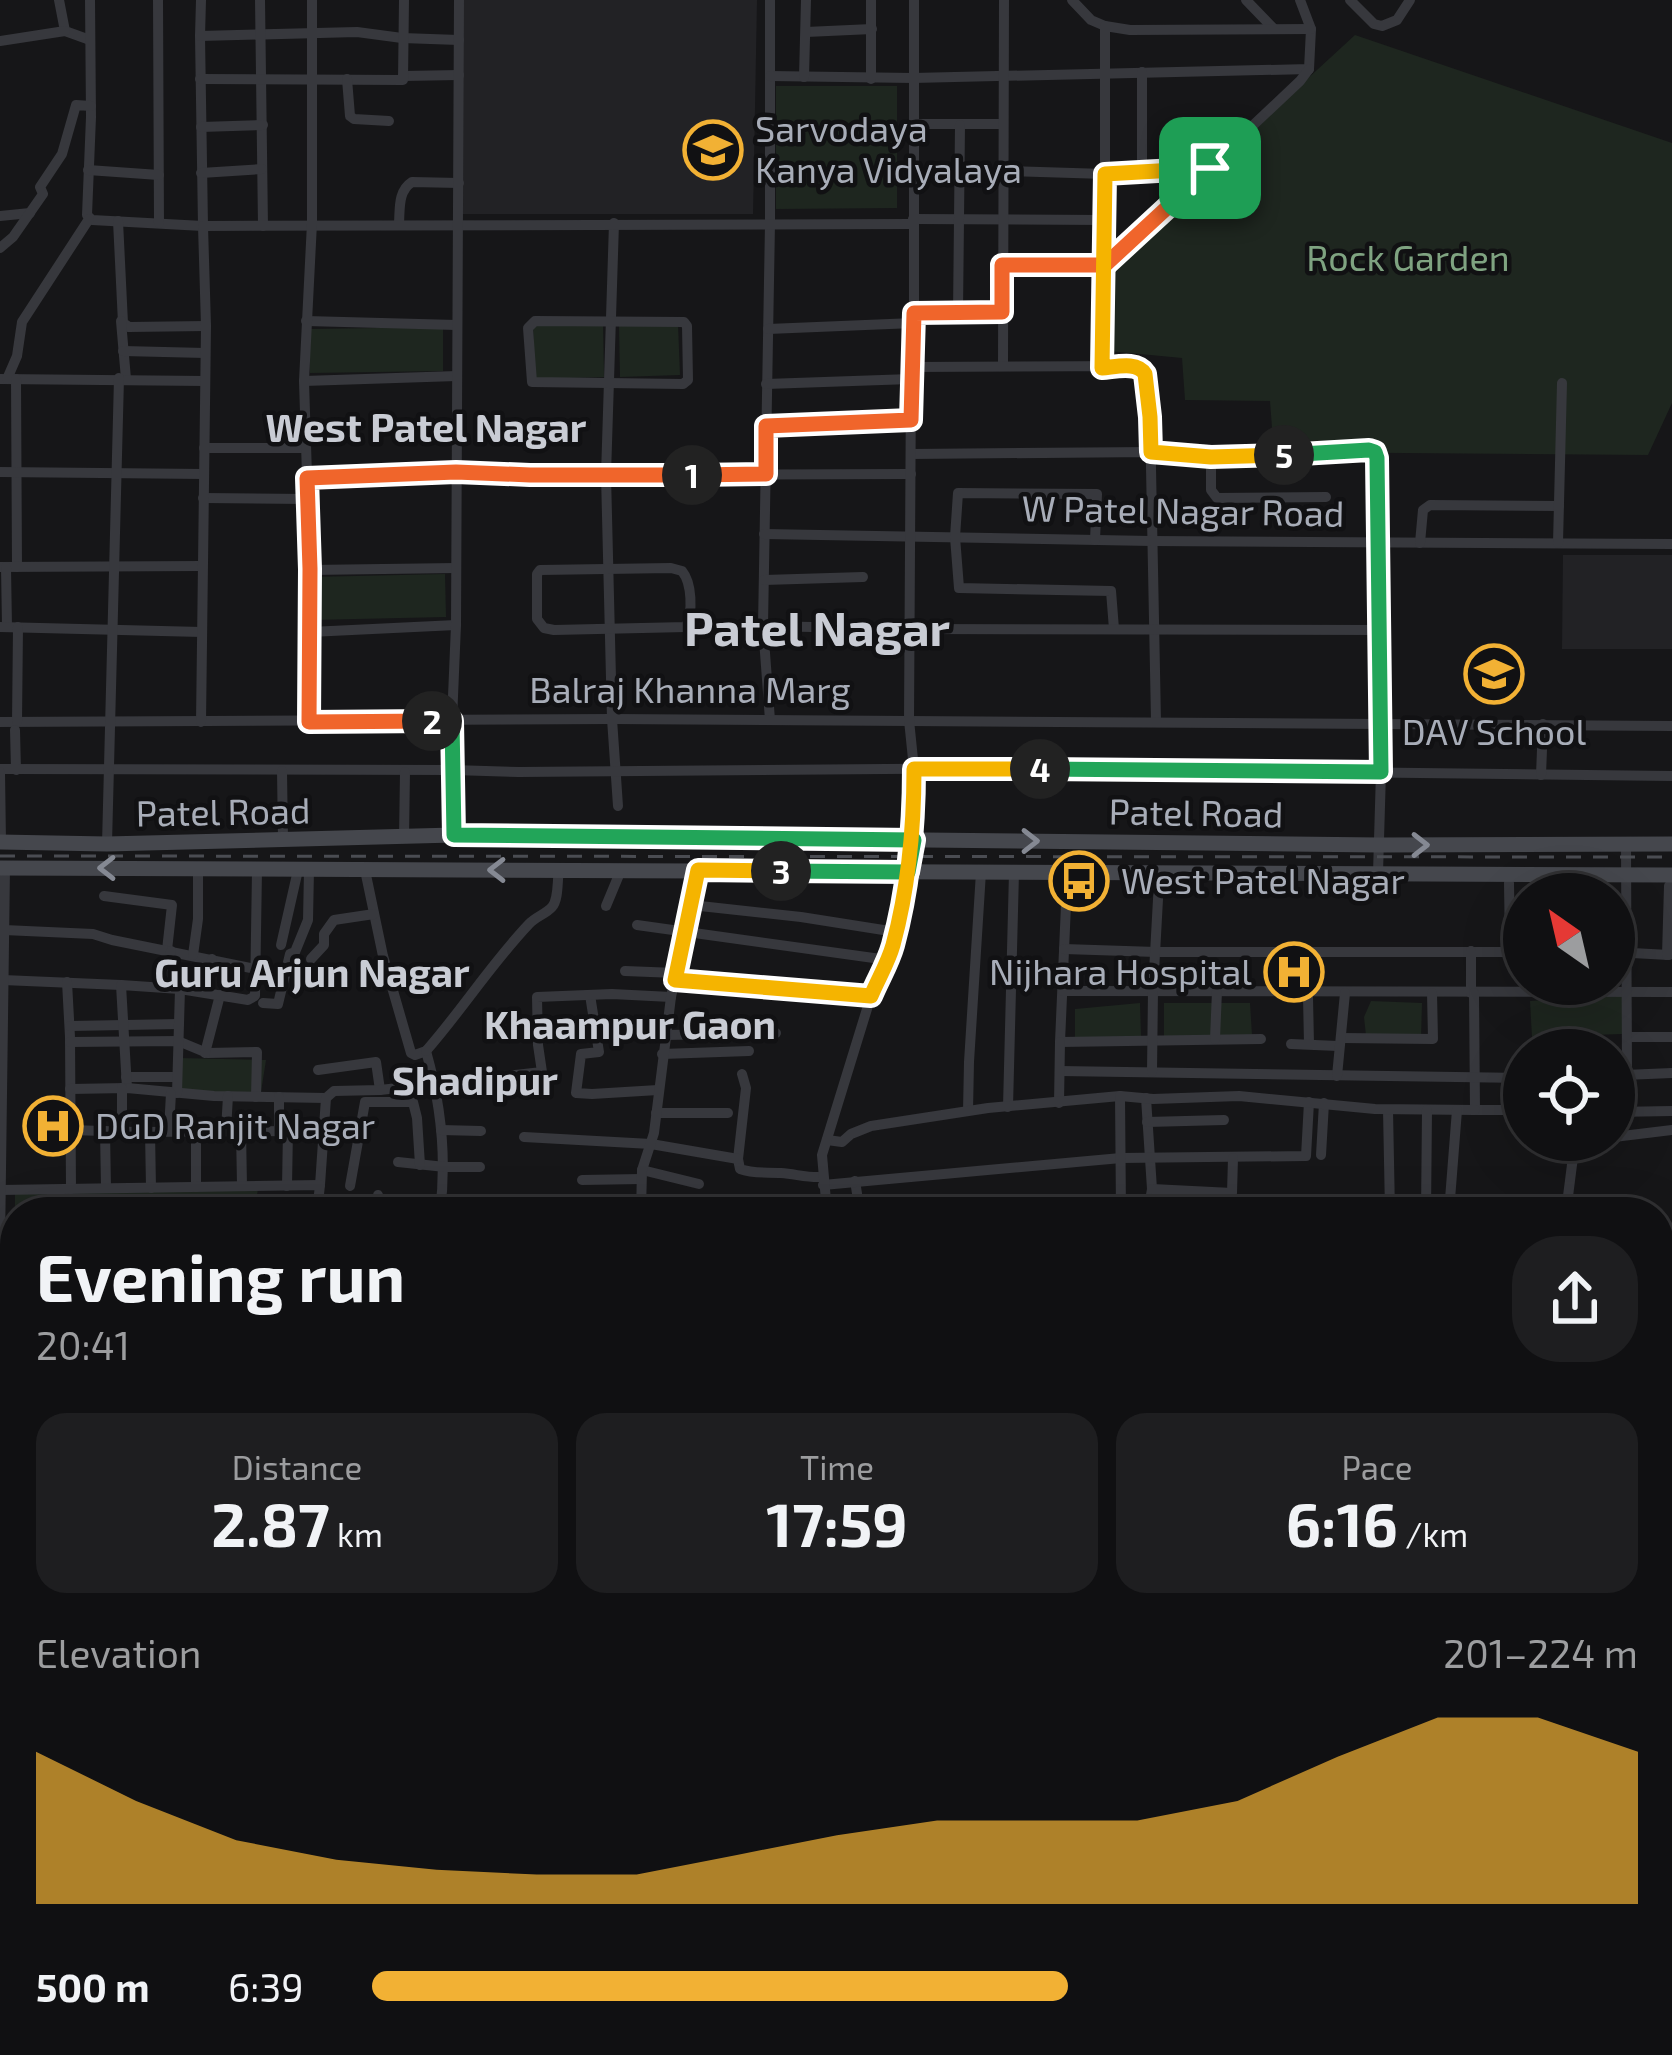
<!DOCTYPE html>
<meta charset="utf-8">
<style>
body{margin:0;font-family:"Exo 2",sans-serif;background:#1e1e20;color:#f1f3f6;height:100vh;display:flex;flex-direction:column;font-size:45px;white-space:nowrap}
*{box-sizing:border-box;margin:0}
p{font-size:39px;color:#9c9d9f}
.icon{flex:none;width:66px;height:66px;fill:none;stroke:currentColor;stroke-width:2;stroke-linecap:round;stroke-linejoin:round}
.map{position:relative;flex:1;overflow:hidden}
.drawer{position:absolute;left:0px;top:1197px;width:1674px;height:858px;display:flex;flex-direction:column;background:#101012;border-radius:48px 48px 0 0;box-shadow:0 12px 48px #0002,0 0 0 3px #303032}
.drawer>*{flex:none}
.needle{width:78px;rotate:326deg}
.buttons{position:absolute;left:1503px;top:873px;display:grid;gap:24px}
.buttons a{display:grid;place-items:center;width:132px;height:132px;border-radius:50%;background:#101012;box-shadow:0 12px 48px #0002,0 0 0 3px #303032;font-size:60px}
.pin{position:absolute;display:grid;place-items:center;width:102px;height:102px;color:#fff;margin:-51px;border-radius:24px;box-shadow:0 6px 18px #0006}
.km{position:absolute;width:60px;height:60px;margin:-30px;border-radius:50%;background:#222;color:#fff;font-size:33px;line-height:60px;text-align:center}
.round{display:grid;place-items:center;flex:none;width:126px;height:126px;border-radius:48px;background:#1e1e20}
.headline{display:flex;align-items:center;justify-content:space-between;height:204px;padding:0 36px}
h1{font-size:66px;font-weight:700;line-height:90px}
.metrics{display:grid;grid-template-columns:repeat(3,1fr);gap:18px;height:204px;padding:12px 36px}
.metrics div{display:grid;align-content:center;border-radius:30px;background:#1e1e20;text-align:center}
.metrics b{font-size:60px;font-weight:700}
.metrics small{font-size:33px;font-weight:400}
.metrics p{font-size:33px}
.chart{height:336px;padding:24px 36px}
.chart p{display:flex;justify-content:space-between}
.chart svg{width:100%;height:216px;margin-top:12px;fill:#f2b134;opacity:.7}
ul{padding:0 36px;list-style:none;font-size:39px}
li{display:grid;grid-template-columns:192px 144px 1fr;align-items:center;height:90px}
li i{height:30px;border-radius:15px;background:#f2b134}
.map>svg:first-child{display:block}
</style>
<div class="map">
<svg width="1672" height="2055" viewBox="0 0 1672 2055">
<rect width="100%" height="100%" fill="#161618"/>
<g fill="#222225">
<path d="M462,0H757L753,214H458Z"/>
<path d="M1563,555H1672V649H1562Z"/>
</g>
<g fill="#1e261f">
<path d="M1355,35L1672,143V403L1648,455L1278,452L1273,441L1270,401L1185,400L1182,358L1098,350L1105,265Z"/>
<path d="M776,86H897V208L776,209Z"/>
<path d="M603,322L604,377L535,379L533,324Z"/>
<path d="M678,324L680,375L620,377L619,326Z"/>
<path d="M443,327V371L310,373V329Z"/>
<path d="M445,574L446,617L311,620V577Z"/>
<path d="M1622,995V1034L1532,1037L1530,1001Z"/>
<path d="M1371,1001L1422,1003L1421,1038L1366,1036L1364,1017Z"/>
<path d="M1140,1003L1141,1036L1075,1039V1009Z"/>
<path d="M1164,1003H1250L1252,1035L1164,1037Z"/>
<path d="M179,1058L266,1060L261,1092L179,1095Z"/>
<path d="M258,1189L254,1212H15V1192Z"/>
</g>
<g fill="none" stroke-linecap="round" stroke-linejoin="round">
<g stroke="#37383d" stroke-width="10">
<path d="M59,0L65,31L90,40"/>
<path d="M90,0L91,117L87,215L92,220L203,226L200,36"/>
<path d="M158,0L159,223"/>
<path d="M201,0L200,36L357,32L402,38L459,40"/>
<path d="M260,0L263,226"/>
<path d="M770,0V223L763,626L770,720"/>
<path d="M1072,0L1091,20L1105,26"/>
<path d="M1246,0L1274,29"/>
<path d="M1350,0L1374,24L1382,26L1397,20L1410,0"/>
<path d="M806,32L872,29"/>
<path d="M0,41L65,31"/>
<path d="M403,76L459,75"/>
<path d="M770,76L913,78L1309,69L1311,29L1300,0"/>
<path d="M804,77L806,0"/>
<path d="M200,79L403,80L404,0"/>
<path d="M347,79L350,116L354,119L389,121"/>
<path d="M871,79V0"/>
<path d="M915,124H1003"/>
<path d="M201,127L263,125"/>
<path d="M88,170L159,175"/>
<path d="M1004,171L1105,174L1211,168"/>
<path d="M1142,172V72"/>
<path d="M201,173L262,169"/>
<path d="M0,216L30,213"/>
<path d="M913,219L1105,220"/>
<path d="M118,221L123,323L129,327L206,326"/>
<path d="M399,223C400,208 398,191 412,182L459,183"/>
<path d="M614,223L606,475L612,719L618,806"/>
<path d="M0,248L13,237L43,194L40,187L62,154L76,105L91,106"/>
<path d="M1002,265H1105V26L1130,30L1311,29"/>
<path d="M914,313L1002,312"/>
<path d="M958,313L960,125"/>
<path d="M121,321L126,379"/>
<path d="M306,321L457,325"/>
<path d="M535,321L684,322L687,326L688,380L683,384L532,382L528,328Z"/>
<path d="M768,329L914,323"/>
<path d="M123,351L205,353"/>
<path d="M1003,366L1004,0"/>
<path d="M912,367L1135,366L1145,374L1150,417L1156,721"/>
<path d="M1102,368L1105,265L1300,81L1309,69"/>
<path d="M0,379L205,381"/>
<path d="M7,379L17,356L22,322L89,219"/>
<path d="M16,379L17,567"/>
<path d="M304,381L457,376"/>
<path d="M766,384L911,379"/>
<path d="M767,426L911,420"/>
<path d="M204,448H306"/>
<path d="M911,454L1151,452L1211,457L1369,450L1375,452L1377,458L1381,772L1378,873"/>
<path d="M1211,457V490L1217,498L1326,497"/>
<path d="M0,472L204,474"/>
<path d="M307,478L456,472L529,475L911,474"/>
<path d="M203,498L306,499"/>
<path d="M764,534L1151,541L1672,544"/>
<path d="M1095,540L1097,494L958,493L955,537L959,588L1111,591L1114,629"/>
<path d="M1420,543L1423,510L1430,505L1559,506"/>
<path d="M1558,543L1562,383"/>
<path d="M0,567L202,566"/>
<path d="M6,567L7,627"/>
<path d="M671,568L682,571C692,583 693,612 686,627L554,630L544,628L537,619V574L540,570Z"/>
<path d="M310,570L456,568"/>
<path d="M764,580L863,577"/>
<path d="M763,626L910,629L1380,630"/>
<path d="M0,627L202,632"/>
<path d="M310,632L456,625"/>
<path d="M0,722L612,719L1672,726"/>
<path d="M17,722L18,627"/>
<path d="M201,722L206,326L203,226L913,224"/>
<path d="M309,722L310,570L304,381L312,223V0"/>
<path d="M15,730L16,770"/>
<path d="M0,769L453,770L519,772L1010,768L1672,776"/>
<path d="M282,771L283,840"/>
<path d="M0,772L1,842"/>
<path d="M1541,775L1543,724"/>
<path d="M454,835L452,720L456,625L459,0"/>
<path d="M404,838L405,772"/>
<path d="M107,844L119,378"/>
<path d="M365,870L383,956L411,1053L415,1055L426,1051C441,1104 447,1157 440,1212"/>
<path d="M1067,882L1060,1042L1261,1039"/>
<path d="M1509,883L1510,951"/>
<path d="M104,896L172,905L167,950"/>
<path d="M691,905L801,917L896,932"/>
<path d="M606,906L621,870"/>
<path d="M637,925L888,960"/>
<path d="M4,930L93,934L112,940L256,969"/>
<path d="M281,945L298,870"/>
<path d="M1064,949L1156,952H1524"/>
<path d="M1307,950L1309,1044"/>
<path d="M1614,952L1669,955"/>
<path d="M193,955L198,919V869"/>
<path d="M1667,955L1669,886"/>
<path d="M311,959L324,945V934L334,920L374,914"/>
<path d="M625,971L676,973"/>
<path d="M3,980L121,985"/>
<path d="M675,980L871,996"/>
<path d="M67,982L70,1037L71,1189"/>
<path d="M165,988L171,951"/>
<path d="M1063,991L1672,992"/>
<path d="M207,993L212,959"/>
<path d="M1471,993V951"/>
<path d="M1474,993L1475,1110H1524"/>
<path d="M590,995L599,1052L581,1054L576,1093L592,1094L658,1090"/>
<path d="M263,1003L278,1004L290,954L295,952L308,920L309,870"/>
<path d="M70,1026L179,1024"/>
<path d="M665,1035L776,1033"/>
<path d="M1627,1037H1672"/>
<path d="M1342,1038L1433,1039L1432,993"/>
<path d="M1215,1039L1217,991"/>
<path d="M70,1042L178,1041L207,1053L257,1052L256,1097"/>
<path d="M1291,1044L1338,1046"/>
<path d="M426,1051C462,1010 491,964 529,924C535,917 546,914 552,907C559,899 557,880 559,870"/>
<path d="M205,1053L220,995"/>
<path d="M662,1054L749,1051"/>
<path d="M318,1070L376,1062L380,1090"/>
<path d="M1060,1071L1524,1078"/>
<path d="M1152,1072L1153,990L1159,881"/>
<path d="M742,1074L746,1088L738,1159L740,1169C754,1174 766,1172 781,1173C796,1174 807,1178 822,1177"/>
<path d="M1624,1075L1672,1073"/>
<path d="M1337,1076L1345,993"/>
<path d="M126,1077H177"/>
<path d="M1614,1078L1624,1075L1627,1071L1626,845"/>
<path d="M127,1088L121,985L180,989L248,1000L255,996L257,870"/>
<path d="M70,1089L127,1088L214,1096L326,1098"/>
<path d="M177,1093L180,989"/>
<path d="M1146,1098L1152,1189L1148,1212"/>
<path d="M1059,1103L1060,1042"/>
<path d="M1008,1107L1014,872"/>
<path d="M1388,1110L1390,1212"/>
<path d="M968,1111L969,1062L981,872"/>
<path d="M1614,1112L1672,1111"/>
<path d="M656,1113H728"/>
<path d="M1147,1122L1224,1120"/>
<path d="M70,1130L136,1132L324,1131"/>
<path d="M169,1130L171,1093"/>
<path d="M196,1130V1187"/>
<path d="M226,1130L228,1096"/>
<path d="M241,1130L242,1186"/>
<path d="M441,1130L481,1131"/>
<path d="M105,1131L106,1188"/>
<path d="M279,1131V1097"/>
<path d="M122,1132V1088"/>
<path d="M150,1132L151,1188"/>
<path d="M524,1137L651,1144L738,1159"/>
<path d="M1614,1137L1672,1130"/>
<path d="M827,1140L842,1142L851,1134L871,1126L988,1108L1120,1096"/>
<path d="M1321,1155L1324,1103"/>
<path d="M398,1162L445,1167H480"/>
<path d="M642,1170L699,1184"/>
<path d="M582,1180L641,1179"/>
<path d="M855,1181L860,1212"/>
<path d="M320,1185L326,1098L334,1091L380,1090L542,1072L538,1045L537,997L612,994L671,997"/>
<path d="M823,1185L1121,1158L1306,1156L1309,1102"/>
<path d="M287,1186L288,1130"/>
<path d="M350,1186L365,1102H413L417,1118L420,1165"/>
<path d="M1152,1189L1232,1193L1233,1158"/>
<path d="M0,1190L320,1185L317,1212"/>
<path d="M641,1201L681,1212"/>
<path d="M988,1209L1081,1206"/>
<path d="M1081,1210V1206L1121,1204"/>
<path d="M376,1212L378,1195"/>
<path d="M641,1212L642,1170L654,1133L671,997L698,870"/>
<path d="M827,1212L822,1155L871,996L892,947L913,840L914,769L909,720L911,379L914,313V0"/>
<path d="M1121,1212L1120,1096L1153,1099L1239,1096L1375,1109L1475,1110"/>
<path d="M1426,1212L1427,1110"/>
<path d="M1449,1212L1457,1110"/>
<path d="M1566,1212L1575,1141L1588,1140"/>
<path d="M0,1245L5,868"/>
<path d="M0,1263L15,1262"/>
<path d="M0,1273L15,1304"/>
<path d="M0,1363L11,1348L15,1335"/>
<path d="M0,1376L15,1379"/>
<path d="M0,1472L4,1436"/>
<path d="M0,1549L15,1551"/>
<path d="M0,1581L15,1583"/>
<path d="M0,1591L15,1593"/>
<path d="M1258,2055L1265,2040"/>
</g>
<g stroke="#45474d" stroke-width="15">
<path d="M0,842L107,844L454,835L1379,845L1672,844"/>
<path d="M0,868L1672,875"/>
</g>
<path stroke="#4a4c52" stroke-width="3" stroke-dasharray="15 12" stroke-linecap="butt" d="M0,856L1672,857"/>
</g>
<defs><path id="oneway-chevron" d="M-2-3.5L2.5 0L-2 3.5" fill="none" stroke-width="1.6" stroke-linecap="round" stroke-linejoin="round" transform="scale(3)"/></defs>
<g stroke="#858993">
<use href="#oneway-chevron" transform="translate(1030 841)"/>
<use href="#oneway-chevron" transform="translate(1420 845)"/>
<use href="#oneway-chevron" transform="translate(107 868) rotate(-180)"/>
<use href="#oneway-chevron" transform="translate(497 870) rotate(-180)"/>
</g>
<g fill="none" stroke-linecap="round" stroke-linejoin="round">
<defs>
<path id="split-1" d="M692,475L766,474V426L911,420L914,313L1002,312V265H1105L1210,168"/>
<path id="split-2" d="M432,721L309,722L310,569L307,478L456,472L530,475H692"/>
<path id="split-3" d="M432,721H452L454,835L914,840L908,872L781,871"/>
<path id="split-4" d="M781,871L698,870L675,980L871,996C878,979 888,963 893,945C909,886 914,829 914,769H1040"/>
<path id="split-5" d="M1040,769L1381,772L1377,458L1375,452L1369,450L1284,455"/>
<path id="split-6" d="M1210,168L1105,174L1102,368C1116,367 1137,361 1145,374L1150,417L1151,452L1211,457L1284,455"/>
</defs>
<use href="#split-1" stroke="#fff" stroke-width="24"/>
<use href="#split-2" stroke="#fff" stroke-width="24"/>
<use href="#split-3" stroke="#fff" stroke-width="24"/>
<use href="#split-4" stroke="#fff" stroke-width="24"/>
<use href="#split-5" stroke="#fff" stroke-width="24"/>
<use href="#split-6" stroke="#fff" stroke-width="24"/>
<use href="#split-1" stroke="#f0652b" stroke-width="15"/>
<use href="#split-2" stroke="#f0652b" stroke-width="15"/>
<use href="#split-3" stroke="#22a559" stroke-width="15"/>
<use href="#split-4" stroke="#f5b400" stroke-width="15"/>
<use href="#split-5" stroke="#22a559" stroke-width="15"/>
<use href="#split-6" stroke="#f5b400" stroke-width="15"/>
</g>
<defs>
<symbol id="school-ring" viewBox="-11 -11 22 22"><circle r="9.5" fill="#111113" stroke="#f2b134" stroke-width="1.5"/><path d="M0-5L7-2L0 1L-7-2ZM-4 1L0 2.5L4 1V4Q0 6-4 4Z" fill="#f2b134"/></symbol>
<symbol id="bus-ring" viewBox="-11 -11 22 22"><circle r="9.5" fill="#111113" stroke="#f2b134" stroke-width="1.5"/><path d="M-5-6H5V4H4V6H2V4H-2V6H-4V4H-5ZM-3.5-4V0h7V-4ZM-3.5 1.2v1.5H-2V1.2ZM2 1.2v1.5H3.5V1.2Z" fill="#f2b134"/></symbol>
<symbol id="hospital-ring" viewBox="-11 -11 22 22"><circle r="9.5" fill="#111113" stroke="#f2b134" stroke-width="1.5"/><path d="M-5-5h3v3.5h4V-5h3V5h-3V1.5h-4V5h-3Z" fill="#f2b134"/></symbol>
</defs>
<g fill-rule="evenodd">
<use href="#school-ring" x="680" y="117" width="66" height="66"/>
<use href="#school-ring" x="1461" y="641" width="66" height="66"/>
<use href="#bus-ring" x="1046" y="848" width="66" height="66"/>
<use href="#hospital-ring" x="1261" y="939" width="66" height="66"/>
<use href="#hospital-ring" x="20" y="1093" width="66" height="66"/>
</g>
<g text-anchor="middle" stroke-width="9" stroke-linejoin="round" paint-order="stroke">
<g font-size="36" fill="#a8adb8" stroke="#111113" text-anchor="start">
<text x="755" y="142">Sarvodaya<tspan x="755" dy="41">Kanya Vidyalaya</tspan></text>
<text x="1494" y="745" text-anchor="middle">DAV School</text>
<text x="1121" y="894">West Patel Nagar</text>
<text x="1252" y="985" text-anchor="end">Nijhara Hospital</text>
<text x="95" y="1139">DGD Ranjit Nagar</text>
</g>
<g font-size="36" fill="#7fa381" stroke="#111113">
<text x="1408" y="271">Rock Garden</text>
</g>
<g font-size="36" fill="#a8adb8" stroke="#111113">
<text transform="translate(1183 511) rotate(1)" y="13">W Patel Nagar Road</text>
<text x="690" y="703">Balraj Khanna Marg</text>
<text transform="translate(223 812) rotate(-1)" y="13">Patel Road</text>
<text transform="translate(1196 813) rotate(1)" y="13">Patel Road</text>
</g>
<g font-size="39" font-weight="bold" fill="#c9ccd4" stroke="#111113">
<text x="426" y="442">West Patel Nagar</text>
<text x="312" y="987">Guru Arjun Nagar</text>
<text x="630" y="1039">Khaampur Gaon</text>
<text x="475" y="1095">Shadipur</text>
</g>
<g font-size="48" font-weight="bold" fill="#c9ccd4" stroke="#111113">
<text x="817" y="646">Patel Nagar</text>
</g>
</g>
</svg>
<div class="buttons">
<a><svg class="needle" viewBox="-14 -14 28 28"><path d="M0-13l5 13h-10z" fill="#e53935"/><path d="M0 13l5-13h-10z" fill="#9c9d9f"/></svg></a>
<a><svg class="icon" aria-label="locate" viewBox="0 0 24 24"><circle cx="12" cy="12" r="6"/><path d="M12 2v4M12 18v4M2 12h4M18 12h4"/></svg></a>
</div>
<div class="pin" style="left:1210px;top:168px;background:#1e9e55"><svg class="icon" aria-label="arrive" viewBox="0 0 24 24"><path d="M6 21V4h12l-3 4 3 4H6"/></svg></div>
<b class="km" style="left:692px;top:475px">1</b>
<b class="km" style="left:432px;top:721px">2</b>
<b class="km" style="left:781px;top:871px">3</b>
<b class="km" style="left:1040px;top:769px">4</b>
<b class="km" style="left:1284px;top:455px">5</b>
<section class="drawer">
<div class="headline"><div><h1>Evening run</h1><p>20:41</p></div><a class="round"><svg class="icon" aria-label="share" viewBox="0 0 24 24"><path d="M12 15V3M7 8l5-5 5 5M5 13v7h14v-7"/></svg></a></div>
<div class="metrics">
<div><p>Distance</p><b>2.87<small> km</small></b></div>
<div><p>Time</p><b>17:59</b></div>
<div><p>Pace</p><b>6:16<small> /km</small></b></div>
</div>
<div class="chart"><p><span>Elevation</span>201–224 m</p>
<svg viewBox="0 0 160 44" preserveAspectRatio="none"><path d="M0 44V13L10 23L20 31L30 35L40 37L50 38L60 38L70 34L80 30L90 27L100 27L110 27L120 23L130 14L140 6L150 6L160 13V44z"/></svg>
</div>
<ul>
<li><b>500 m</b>6:39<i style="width:55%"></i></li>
</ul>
</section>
</div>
